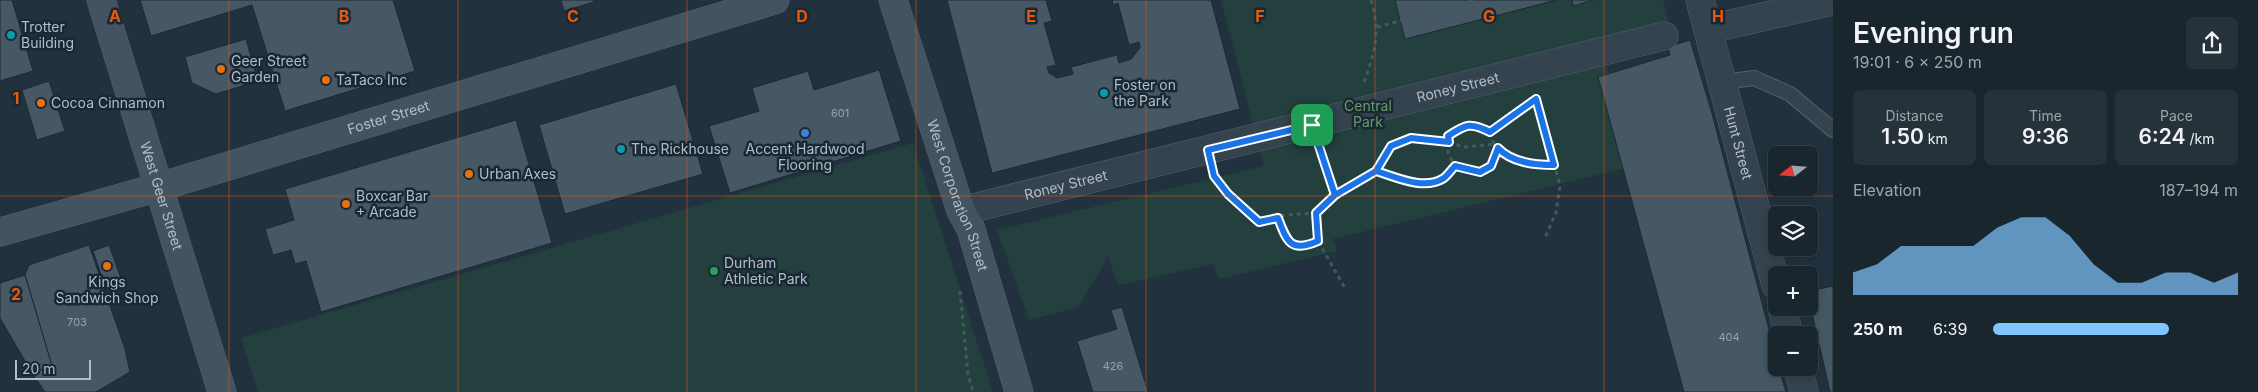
<!DOCTYPE html>
<meta charset="utf-8">
<style>
body{margin:0;font-family:Inter,sans-serif;background:#26323a;color:#f1f3f6;height:100vh;display:flex;flex-direction:column;font-size:19px;white-space:nowrap}
*{box-sizing:border-box;margin:0}
p{font-size:16px;color:#9fa5aa}
.icon{flex:none;width:28px;height:28px;fill:none;stroke:currentColor;stroke-width:2;stroke-linecap:round;stroke-linejoin:round}
.map{position:relative;flex:1;overflow:hidden}
.details{display:flex;flex-direction:column;background:#19262e;width:425px}
.details>*{flex:none}
.needle{width:32px;rotate:253deg}
.buttons{position:absolute;left:1768px;top:146px;display:grid;gap:10px}
.buttons a{display:grid;place-items:center;width:50px;height:50px;border-radius:8px;background:#19262e;box-shadow:0 2px 8px #0003,0 0 0 1px #37434a;font-size:25px}
.scale{position:absolute;left:15px;bottom:12px;width:76px;box-sizing:border-box;padding-left:5px;border:2px solid #b1bec9;border-top:0;font-size:14px;line-height:18px;white-space:nowrap;color:#b1bec9;-webkit-text-stroke:4px #1a2833;paint-order:stroke}
.pin{position:absolute;display:grid;place-items:center;width:42px;height:42px;color:#fff;margin:-21px;border-radius:10px;box-shadow:0 2px 8px #0006}
.round{display:grid;place-items:center;flex:none;width:52px;height:52px;border-radius:8px;background:#26323a}
.summary{display:flex;align-items:center;justify-content:space-between;height:85px;padding:0 20px}
h1{font-size:28px;font-weight:600;line-height:38px}
.figures{display:grid;grid-template-columns:repeat(3,1fr);gap:8px;height:85px;padding:5px 20px}
.figures div{display:grid;align-content:center;border-radius:8px;background:#26323a;text-align:center}
.figures b{font-size:21px;font-weight:600}
.figures small{font-size:14px;font-weight:400}
.figures p{font-size:14px}
.chart{height:140px;padding:10px 20px}
.chart p{display:flex;justify-content:space-between}
.chart svg{width:100%;height:90px;margin-top:5px;fill:#80c5ff;opacity:.7}
ul{padding:0 20px;list-style:none;font-size:16px}
li{display:grid;grid-template-columns:80px 60px 1fr;align-items:center;height:38px}
li i{height:12px;border-radius:6px;background:#80c5ff}
main{display:flex;flex:1;min-height:0}
.map>svg:first-child{display:block}
</style>
<main>
<div class="map">
<svg width="1833" height="392" viewBox="0 0 1833 392">
<rect width="100%" height="100%" fill="#21323e"/>
<g fill="#233f3e">
<path d="M1221,0H1663L1673,38L1604,56L1635,166L1333,239L1337,251L1219,279L1213,264L1118,285L1108,257L1078,307L1029,320L997,230L1264,166Z"/>
<path d="M913,143L993,392H258L241,338Z"/>
</g>
<g fill="#455864" stroke="#1c2a35">
<path d="M0,0H12L33,71L0,81Z"/>
<path d="M140,0H393L415,71L285,111L252,5L151,36Z"/>
<path d="M561,0H593L594,2L564,11Z"/>
<path d="M947,0H1046L1052,21L1044,23L1056,65L1047,67L1049,73L1057,78L1073,74L1071,67L1117,55L1119,63L1131,59L1140,48L1139,42L1129,45L1118,3L1113,5L1112,0H1211L1240,109L992,173Z"/>
<path d="M1395,0H1557L1405,39Z"/>
<path d="M1572,0H1594L1573,6Z"/>
<path d="M246,39L258,81L216,94L192,83L185,57Z"/>
<path d="M1690,40L1711,110L1776,356V368H1779L1786,392H1684L1598,77L1670,55L1668,47Z"/>
<path d="M879,70L901,141L730,193L709,126L759,111L752,88L808,71L814,90Z"/>
<path d="M49,81L65,131L37,140L22,90Z"/>
<path d="M676,84L703,174L565,214L539,125Z"/>
<path d="M516,120L552,243L321,312L306,261L295,264L291,250L273,255L265,229L294,220L285,189Z"/>
<path d="M89,245L125,349L130,372L96,392H45L32,373L52,366L25,275L29,265Z"/>
<path d="M109,245L122,281L105,286L93,251Z"/>
<path d="M25,275L52,366L32,373L0,318V283Z"/>
<path d="M1833,286V392H1830L1809,300V291Z"/>
<path d="M1122,307L1148,392H1093L1077,341L1117,329L1111,310Z"/>
</g>
<g fill="none" stroke-linecap="round" stroke-linejoin="round">
<defs>
<path id="lane" d="M1723,82L1754,78L1790,94L1833,130"/>
<g id="street">
<path id="s1" d="M1700,0L1776,285"/>
<path d="M1709,29L1833,1"/>
<path id="s2" d="M961,211L1664,36"/>
<path d="M1782,308L1789,335"/>
<path d="M1798,368L1804,392"/>
</g>
<g id="secondary">
<path id="s3" d="M101,0L222,392"/>
<path id="s4" d="M893,0L961,211L971,229L1019,392"/>
<path id="s5" d="M0,232L159,187L775,0"/>
</g>
</defs>
<use href="#lane" stroke="#53616c" stroke-width="16"/>
<use href="#street" stroke="#53616c" stroke-width="29"/>
<use href="#secondary" stroke="#53616c" stroke-width="29"/>
<g stroke="#415b5a" stroke-width="3" stroke-dasharray="4 4" stroke-linecap="butt">
<path d="M1377,27L1477,0"/>
<path d="M1364,82C1375,52 1381,32 1371,0"/>
<path d="M1535,94L1560,186L1556,212L1545,238"/>
<path d="M1490,132L1536,99"/>
<path d="M1318,149L1335,195L1316,213L1318,241L1346,290"/>
<path d="M1499,149C1512,164 1536,165 1554,165"/>
<path d="M1375,171C1396,177 1424,191 1444,178C1448,175 1451,170 1455,166L1481,172L1491,166L1499,148L1494,144L1490,132C1471,122 1466,124 1449,136L1448,153L1455,166L1471,173"/>
<path d="M1214,175L1229,194L1259,222L1286,215L1316,213"/>
<path d="M1335,195L1375,171L1391,146L1411,138H1427L1466,147L1494,144"/>
<path d="M1278,218C1287,242 1291,253 1318,241"/>
<path d="M960,291L968,374L973,392"/>
</g>
<use href="#lane" stroke="#35434e" stroke-width="14"/>
<use href="#street" stroke="#35434e" stroke-width="28"/>
<use href="#secondary" stroke="#435361" stroke-width="28"/>
</g>
<g fill="none" stroke-linecap="round" stroke-linejoin="round">
<defs>
<path id="route" d="M1312,125L1208,150L1214,176L1228,194L1259,222L1278,218C1287,242 1291,253 1318,241L1316,213L1335,195L1376,171L1391,146L1411,138L1449,142L1448,136C1466,124 1471,122 1490,132L1536,99L1554,165C1535,165 1512,163 1498,148L1491,166L1480,172L1455,166C1451,170 1448,175 1444,178C1424,191 1396,177 1376,171L1335,195L1312,125"/>
</defs>
<use href="#route" stroke="#fff" stroke-width="10"/>
<use href="#route" stroke="#1a73e8" stroke-width="6"/>
</g>
<path fill="none" stroke="#e8590c" stroke-width="1" stroke-opacity="0.55" d="M229,0V392M458,0V392M687,0V392M916,0V392M1146,0V392M1375,0V392M1604,0V392M0,196H1833"/>
<g fill="#0f9aa8" stroke="#1a2833" stroke-width="2">
<circle cx="11" cy="35" r="5"/>
<circle cx="1104" cy="93" r="5"/>
<circle cx="621" cy="149" r="5"/>
</g>
<g fill="#e8710a" stroke="#1a2833" stroke-width="2">
<circle cx="221" cy="69" r="5"/>
<circle cx="326" cy="80" r="5"/>
<circle cx="41" cy="103" r="5"/>
<circle cx="469" cy="174" r="5"/>
<circle cx="346" cy="204" r="5"/>
<circle cx="107" cy="266" r="5"/>
</g>
<circle fill="#3f7fe0" stroke="#1a2833" stroke-width="2" cx="805" cy="133" r="5"/>
<circle fill="#2e9e5b" stroke="#1a2833" stroke-width="2" cx="714" cy="271" r="5"/>
<g text-anchor="middle" stroke-width="5" stroke-linejoin="round" paint-order="stroke">
<g font-size="11" fill="#96a4b0">
<text x="840" y="117">601</text>
<text x="77" y="326">703</text>
<text x="1729" y="341">404</text>
<text x="1113" y="370">426</text>
</g>
<g font-size="14" fill="#b1bec9" stroke="#1a2833" text-anchor="start">
<text x="21" y="32">Trotter<tspan x="21" dy="16">Building</tspan></text>
<text x="231" y="66">Geer Street<tspan x="231" dy="16">Garden</tspan></text>
<text x="336" y="85">TaTaco Inc</text>
<text x="1114" y="90">Foster on<tspan x="1114" dy="16">the Park</tspan></text>
<text x="51" y="108">Cocoa Cinnamon</text>
<text x="631" y="154">The Rickhouse</text>
<text x="805" y="154" text-anchor="middle">Accent Hardwood<tspan x="805" dy="16">Flooring</tspan></text>
<text x="479" y="179">Urban Axes</text>
<text x="356" y="201">Boxcar Bar<tspan x="356" dy="16">+ Arcade</tspan></text>
<text x="724" y="268">Durham<tspan x="724" dy="16">Athletic Park</tspan></text>
<text x="107" y="287" text-anchor="middle">Kings<tspan x="107" dy="16">Sandwich Shop</tspan></text>
</g>
<g font-size="14" fill="#b1bec9" stroke="#1a2833">
<text dy="5" stroke="none"><textPath href="#s2" startOffset="512">Roney Street</textPath></text>
<text dy="5" stroke="none"><textPath href="#s5" startOffset="405">Foster Street</textPath></text>
<text dy="5" stroke="none"><textPath href="#s1" startOffset="148">Hunt Street</textPath></text>
<text dy="5" stroke="none"><textPath href="#s2" startOffset="108">Roney Street</textPath></text>
<text dy="5" stroke="none"><textPath href="#s3" startOffset="205">West Geer Street</textPath></text>
<text dy="5" stroke="none"><textPath href="#s4" startOffset="206">West Corporation Street</textPath></text>
</g>
<g font-size="14" fill="#669c69" stroke="#1a2833">
<text x="1368" y="111">Central<tspan x="1368" dy="16">Park</tspan></text>
</g>
</g>
<g font-size="16" text-anchor="middle" font-weight="bold" fill="#e8590c" stroke="#1a2833" stroke-width="5" stroke-linejoin="round" paint-order="stroke">
<text x="115" y="22">A</text>
<text x="344" y="22">B</text>
<text x="573" y="22">C</text>
<text x="802" y="22">D</text>
<text x="1031" y="22">E</text>
<text x="1260" y="22">F</text>
<text x="1489" y="22">G</text>
<text x="1718" y="22">H</text>
<text x="16" y="104">1</text>
<text x="16" y="300">2</text>
</g>
</svg>
<div class="buttons">
<a><svg class="needle" viewBox="-14 -14 28 28"><path d="M0-13l5 13h-10z" fill="#e53935"/><path d="M0 13l5-13h-10z" fill="#9fa5aa"/></svg></a>
<a><svg class="icon" aria-label="layers" viewBox="0 0 24 24"><path d="M12 4l9 5-9 5-9-5zM3 14l9 5 9-5"/></svg></a>
<a>+</a>
<a>−</a>
</div>
<div class="scale">20 m</div>
<div class="pin" style="left:1312px;top:125px;background:#1e9e55"><svg class="icon" aria-label="arrive" viewBox="0 0 24 24"><path d="M6 21V4h12l-3 4 3 4H6"/></svg></div>
</div>
<section class="details">
<div class="summary"><div><h1>Evening run</h1><p>19:01 · 6 × 250 m</p></div><a class="round"><svg class="icon" aria-label="share" viewBox="0 0 24 24"><path d="M12 15V3M7 8l5-5 5 5M5 13v7h14v-7"/></svg></a></div>
<div class="figures">
<div><p>Distance</p><b>1.50<small> km</small></b></div>
<div><p>Time</p><b>9:36</b></div>
<div><p>Pace</p><b>6:24<small> /km</small></b></div>
</div>
<div class="chart"><p><span>Elevation</span>187–194 m</p>
<svg viewBox="0 0 160 44" preserveAspectRatio="none"><path d="M0 44V33L10 29L20 20L30 20L40 20L50 20L60 11L70 6L80 6L90 15L100 29L110 38L120 38L130 33L140 33L150 38L160 33V44z"/></svg>
</div>
<ul>
<li><b>250 m</b>6:39<i style="width:72%"></i></li>
</ul>
</section>
</main>
